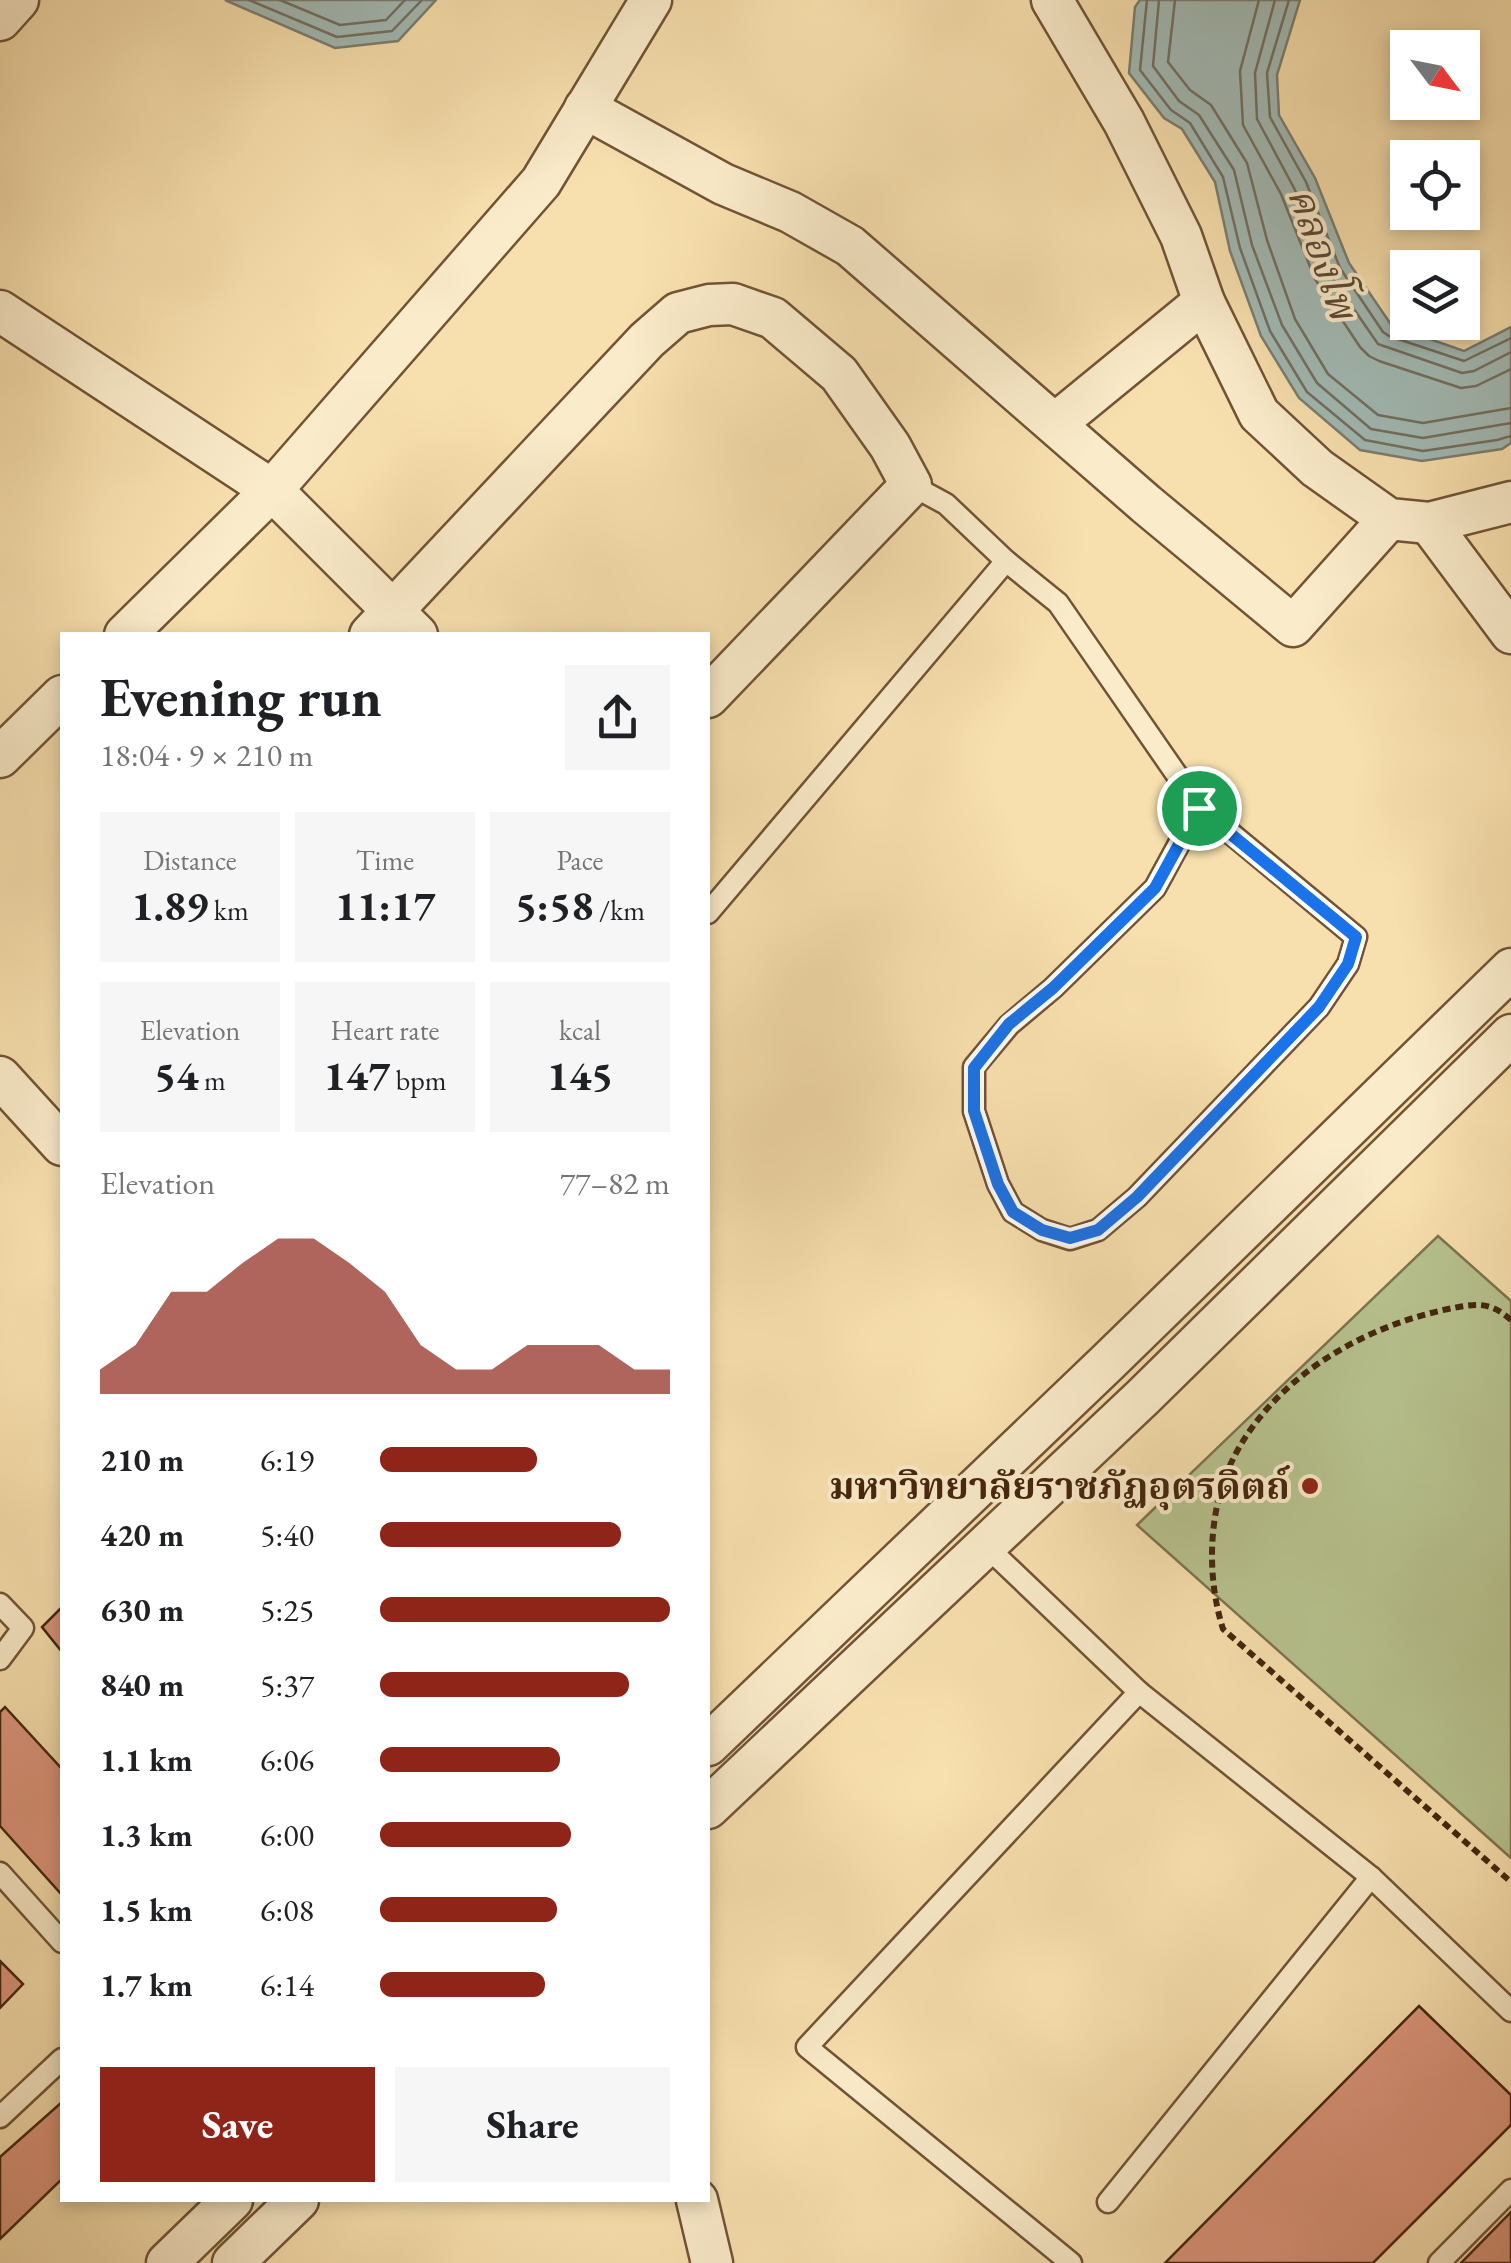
<!DOCTYPE html>
<meta charset="utf-8">
<style>
body{margin:0;font-family:"EB Garamond","Noto Serif Thai",serif;background:#f6f6f6;color:#202124;height:100vh;display:flex;flex-direction:column;font-size:38px;white-space:nowrap}
*{box-sizing:border-box;margin:0}
p{font-size:32px;color:#757577}
.icon{flex:none;width:55px;height:55px;fill:none;stroke:currentColor;stroke-width:2;stroke-linecap:round;stroke-linejoin:round}
.map{position:relative;flex:1;overflow:hidden}
.details{position:absolute;left:60px;top:632px;width:650px;height:1570px;display:flex;flex-direction:column;background:#fff;border-radius:0px;box-shadow:0 5px 15px #0003}
.details>*{flex:none}
.needle{width:65px;rotate:122deg}
.fabs{position:absolute;left:1390px;top:30px;display:grid;gap:20px}
.fabs a{display:grid;place-items:center;width:90px;height:90px;border-radius:0px;background:#fff;box-shadow:0 5px 15px #0003;font-size:50px}
.pin{position:absolute;display:grid;place-items:center;width:85px;height:85px;color:#fff;margin:-42px;border:5px solid #fff;border-radius:50%;box-shadow:0 2px 10px #0007}
.round{display:grid;place-items:center;flex:none;width:105px;height:105px;border-radius:0px;background:#f6f6f6}
.summary{display:flex;align-items:center;justify-content:space-between;height:170px;padding:0 40px}
h1{font-size:55px;font-weight:700;line-height:75px}
.stats{display:grid;grid-template-columns:repeat(3,1fr);gap:15px;height:170px;padding:10px 40px}
.stats div{display:grid;align-content:center;border-radius:0px;background:#f6f6f6;text-align:center}
.stats b{font-size:42px;font-weight:700}
.stats small{font-size:28px;font-weight:400}
.stats p{font-size:28px}
.chart{height:280px;padding:20px 40px}
.chart p{display:flex;justify-content:space-between}
.chart svg{width:100%;height:180px;margin-top:10px;fill:#8f2418;opacity:.7}
.button{display:flex;gap:20px;margin-top:auto;padding:20px 40px}
.button a{flex:1;height:115px;border-radius:0px;background:#8f2418;color:#fff;font-size:40px;font-weight:700;line-height:115px;text-align:center}
.button a+a{background:#f6f6f6;color:#202124}
ul{padding:0 40px;list-style:none;font-size:32px}
li{display:grid;grid-template-columns:160px 120px 1fr;align-items:center;height:75px}
li i{height:25px;border-radius:12px;background:#8f2418}
.map>svg:first-child{display:block}
</style>
<div class="map">
<svg width="1511" height="2263" viewBox="0 0 1511 2263">
<rect width="100%" height="100%" fill="#f8e0ae"/>
<filter id="stains"><feTurbulence type="fractalNoise" baseFrequency=".002" numOctaves="4"/><feColorMatrix values="0 0 0 0 .2 0 0 0 0 .09 0 0 0 0 .02 0 0 0 .5 -.17"/></filter>
<radialGradient id="worn" r=".72"><stop offset=".6" stop-color="#630" stop-opacity="0"/><stop offset="1" stop-color="#630" stop-opacity=".3"/></radialGradient>
<path fill="#b7c38f" stroke="#7e744e" stroke-width="2.5" d="M1438,1236L1511,1301V1858L1137,1525Z"/>
<g fill="#a2bab5" stroke="#7c7e72" stroke-width="2.5">
<path d="M225,0H436L398,41L335,48Z"/>
<path d="M1140,0H1300L1277,75L1279,115L1315,178L1349,263L1392,326L1464,351L1511,327V443L1502,449L1422,461L1360,450L1299,398L1261,336L1230,251L1215,182L1182,129L1164,118L1129,73L1135,7Z"/>
</g>
<g fill="none" stroke-linecap="round" stroke-linejoin="round">
<g stroke="#737061" stroke-width="2.5">
<path d="M249,0L337,37L392,31L422,0"/>
<path d="M280,0L340,25L386,20L405,0"/>
<path d="M1147,0L1140,70L1171,110L1190,123L1223,177L1240,248L1270,331L1307,392L1365,440L1423,451L1497,440L1511,436"/>
<path d="M1159,0L1153,66L1179,101L1199,115L1234,170L1252,245L1282,325L1317,383L1371,429L1423,438L1511,423"/>
<path d="M1175,0L1168,62L1190,90L1211,105L1247,163L1267,240L1295,319L1328,374L1378,415L1423,423L1511,408"/>
<path d="M1259,0L1240,71L1243,125L1281,194L1315,279L1360,347L1369,356L1379,361L1461,388L1476,386L1511,369"/>
<path d="M1275,0L1255,73L1257,119L1294,188L1329,273L1378,344L1462,373L1474,371L1511,352"/>
<path d="M1289,0L1267,73L1270,117L1306,182L1340,268L1383,332L1389,336L1464,361L1511,338"/>
</g>
</g>
<g fill="#db957b" stroke="#44250d" stroke-width="2.5">
<path d="M62,1607V1652L42,1627Z"/>
<path d="M5,1707L62,1769V1895L0,1826V1712Z"/>
<path d="M0,1961L23,1984L0,2008Z"/>
<path d="M1419,2006L1511,2095V2125L1373,2263H1165Z"/>
<path d="M62,2102V2179L0,2239V2157Z"/>
<path d="M1511,2212V2263H1461Z"/>
</g>
<g fill="none" stroke-linecap="round" stroke-linejoin="round">
<defs>
<g id="service">
<path d="M911,485L946,504L1006,561L1058,603L1199,807L1356,937L1348,964L1319,1007L1137,1197L1098,1230L1070,1239L1042,1230L1013,1212L998,1184L974,1111V1067L1009,1025L1053,988L1155,888L1199,807"/>
<path d="M708,913L1006,561"/>
<path d="M986,1546L1139,1692L1371,1877L1511,2011"/>
<path d="M0,1604L23,1628L0,1659"/>
<path d="M0,1873L62,1942"/>
<path d="M0,2117L62,2059"/>
<path d="M1108,2202L1371,1877"/>
<path d="M1071,2263L807,2047L1139,1692"/>
<path d="M1439,2263L1511,2190"/>
</g>
<g id="minor">
<path d="M1052,0L1124,122L1181,236L1204,302L1259,414L1317,468L1389,519L1429,523L1511,502"/>
<path d="M0,20L18,0"/>
<path d="M585,108L723,184L790,212L850,246L1146,504L1293,626L1389,519"/>
<path d="M0,311L272,490L417,635"/>
<path d="M1055,424L1204,302"/>
<path d="M1429,523L1511,633"/>
<path d="M125,635L272,490L541,182L651,0"/>
<path d="M370,635L647,340L678,313L709,305L733,304L773,318L839,374L890,446L911,485L708,697"/>
<path d="M0,757L62,696"/>
<path d="M0,1077L62,1145"/>
<path d="M708,1745L1109,1361L1511,969"/>
<path d="M708,1808L1143,1397L1511,1035"/>
<path d="M697,2200L712,2263"/>
<path d="M167,2263L232,2200"/>
<path d="M233,2263L298,2200"/>
</g>
</defs>
<use href="#service" stroke="#715435" stroke-width="25"/>
<use href="#minor" stroke="#715435" stroke-width="45"/>
<path stroke="#44250d" stroke-width="6" stroke-dasharray="8 5" stroke-linecap="butt" d="M1511,1320C1489,1300 1474,1304 1448,1309C1362,1327 1275,1377 1234,1457C1208,1508 1206,1575 1223,1629L1511,1882"/>
<use href="#service" stroke="#faebca" stroke-width="20"/>
<use href="#minor" stroke="#faebca" stroke-width="40"/>
</g>
<g fill="none" stroke-linecap="round" stroke-linejoin="round">
<defs>
<path id="route" d="M1199,808L1356,937L1348,964L1319,1007L1137,1197L1098,1230L1070,1238L1042,1230L1013,1212L998,1184L974,1111V1068L1009,1024L1053,988L1155,888Z"/>
</defs>
<use href="#route" stroke="#fff" stroke-width="20"/>
<use href="#route" stroke="#1a73e8" stroke-width="12"/>
</g>
<circle fill="#8f2418" stroke="#faebca" stroke-width="4" cx="1310" cy="1486" r="10"/>
<g text-anchor="middle" stroke-width="8" stroke-linejoin="round" paint-order="stroke">
<g font-size="38" font-weight="bold" fill="#44250d" stroke="#faebca" text-anchor="end">
<text x="1290" y="1499">มหาวิทยาลัยราชภัฏอุตรดิตถ์</text>
</g>
<g font-size="40" font-style="italic" fill="#5c4a37" stroke="#faebca">
<text transform="translate(1323 253) rotate(71)" y="14">คลองโพ</text>
</g>
</g>
<rect width="100%" height="100%" filter="url(#stains)"/>
<rect width="100%" height="100%" fill="url(#worn)"/>
</svg>
<div class="fabs">
<a><svg class="needle" viewBox="-14 -14 28 28"><path d="M0-13l5 13h-10z" fill="#e53935"/><path d="M0 13l5-13h-10z" fill="#757577"/></svg></a>
<a><svg class="icon" aria-label="locate" viewBox="0 0 24 24"><circle cx="12" cy="12" r="6"/><path d="M12 2v4M12 18v4M2 12h4M18 12h4"/></svg></a>
<a><svg class="icon" aria-label="layers" viewBox="0 0 24 24"><path d="M12 4l9 5-9 5-9-5zM3 14l9 5 9-5"/></svg></a>
</div>
<div class="pin" style="left:1199px;top:808px;background:#1e9e55"><svg class="icon" aria-label="arrive" viewBox="0 0 24 24"><path d="M6 21V4h12l-3 4 3 4H6"/></svg></div>
<section class="details">
<div class="summary"><div><h1>Evening run</h1><p>18:04 · 9 × 210 m</p></div><a class="round"><svg class="icon" aria-label="share" viewBox="0 0 24 24"><path d="M12 15V3M7 8l5-5 5 5M5 13v7h14v-7"/></svg></a></div>
<div class="stats">
<div><p>Distance</p><b>1.89<small> km</small></b></div>
<div><p>Time</p><b>11:17</b></div>
<div><p>Pace</p><b>5:58<small> /km</small></b></div>
</div>
<div class="stats">
<div><p>Elevation</p><b>54<small> m</small></b></div>
<div><p>Heart rate</p><b>147<small> bpm</small></b></div>
<div><p>kcal</p><b>145</b></div>
</div>
<div class="chart"><p><span>Elevation</span>77–82 m</p>
<svg viewBox="0 0 160 44" preserveAspectRatio="none"><path d="M0 44V38L10 32L20 19L30 19L40 12L50 6L60 6L70 12L80 19L90 32L100 38L110 38L120 32L130 32L140 32L150 38L160 38V44z"/></svg>
</div>
<ul>
<li><b>210 m</b>6:19<i style="width:54%"></i></li>
<li><b>420 m</b>5:40<i style="width:83%"></i></li>
<li><b>630 m</b>5:25<i style="width:100%"></i></li>
<li><b>840 m</b>5:37<i style="width:86%"></i></li>
<li><b>1.1 km</b>6:06<i style="width:62%"></i></li>
<li><b>1.3 km</b>6:00<i style="width:66%"></i></li>
<li><b>1.5 km</b>6:08<i style="width:61%"></i></li>
<li><b>1.7 km</b>6:14<i style="width:57%"></i></li>
</ul>
<div class="button"><a>Save</a><a>Share</a></div>
</section>
</div>
